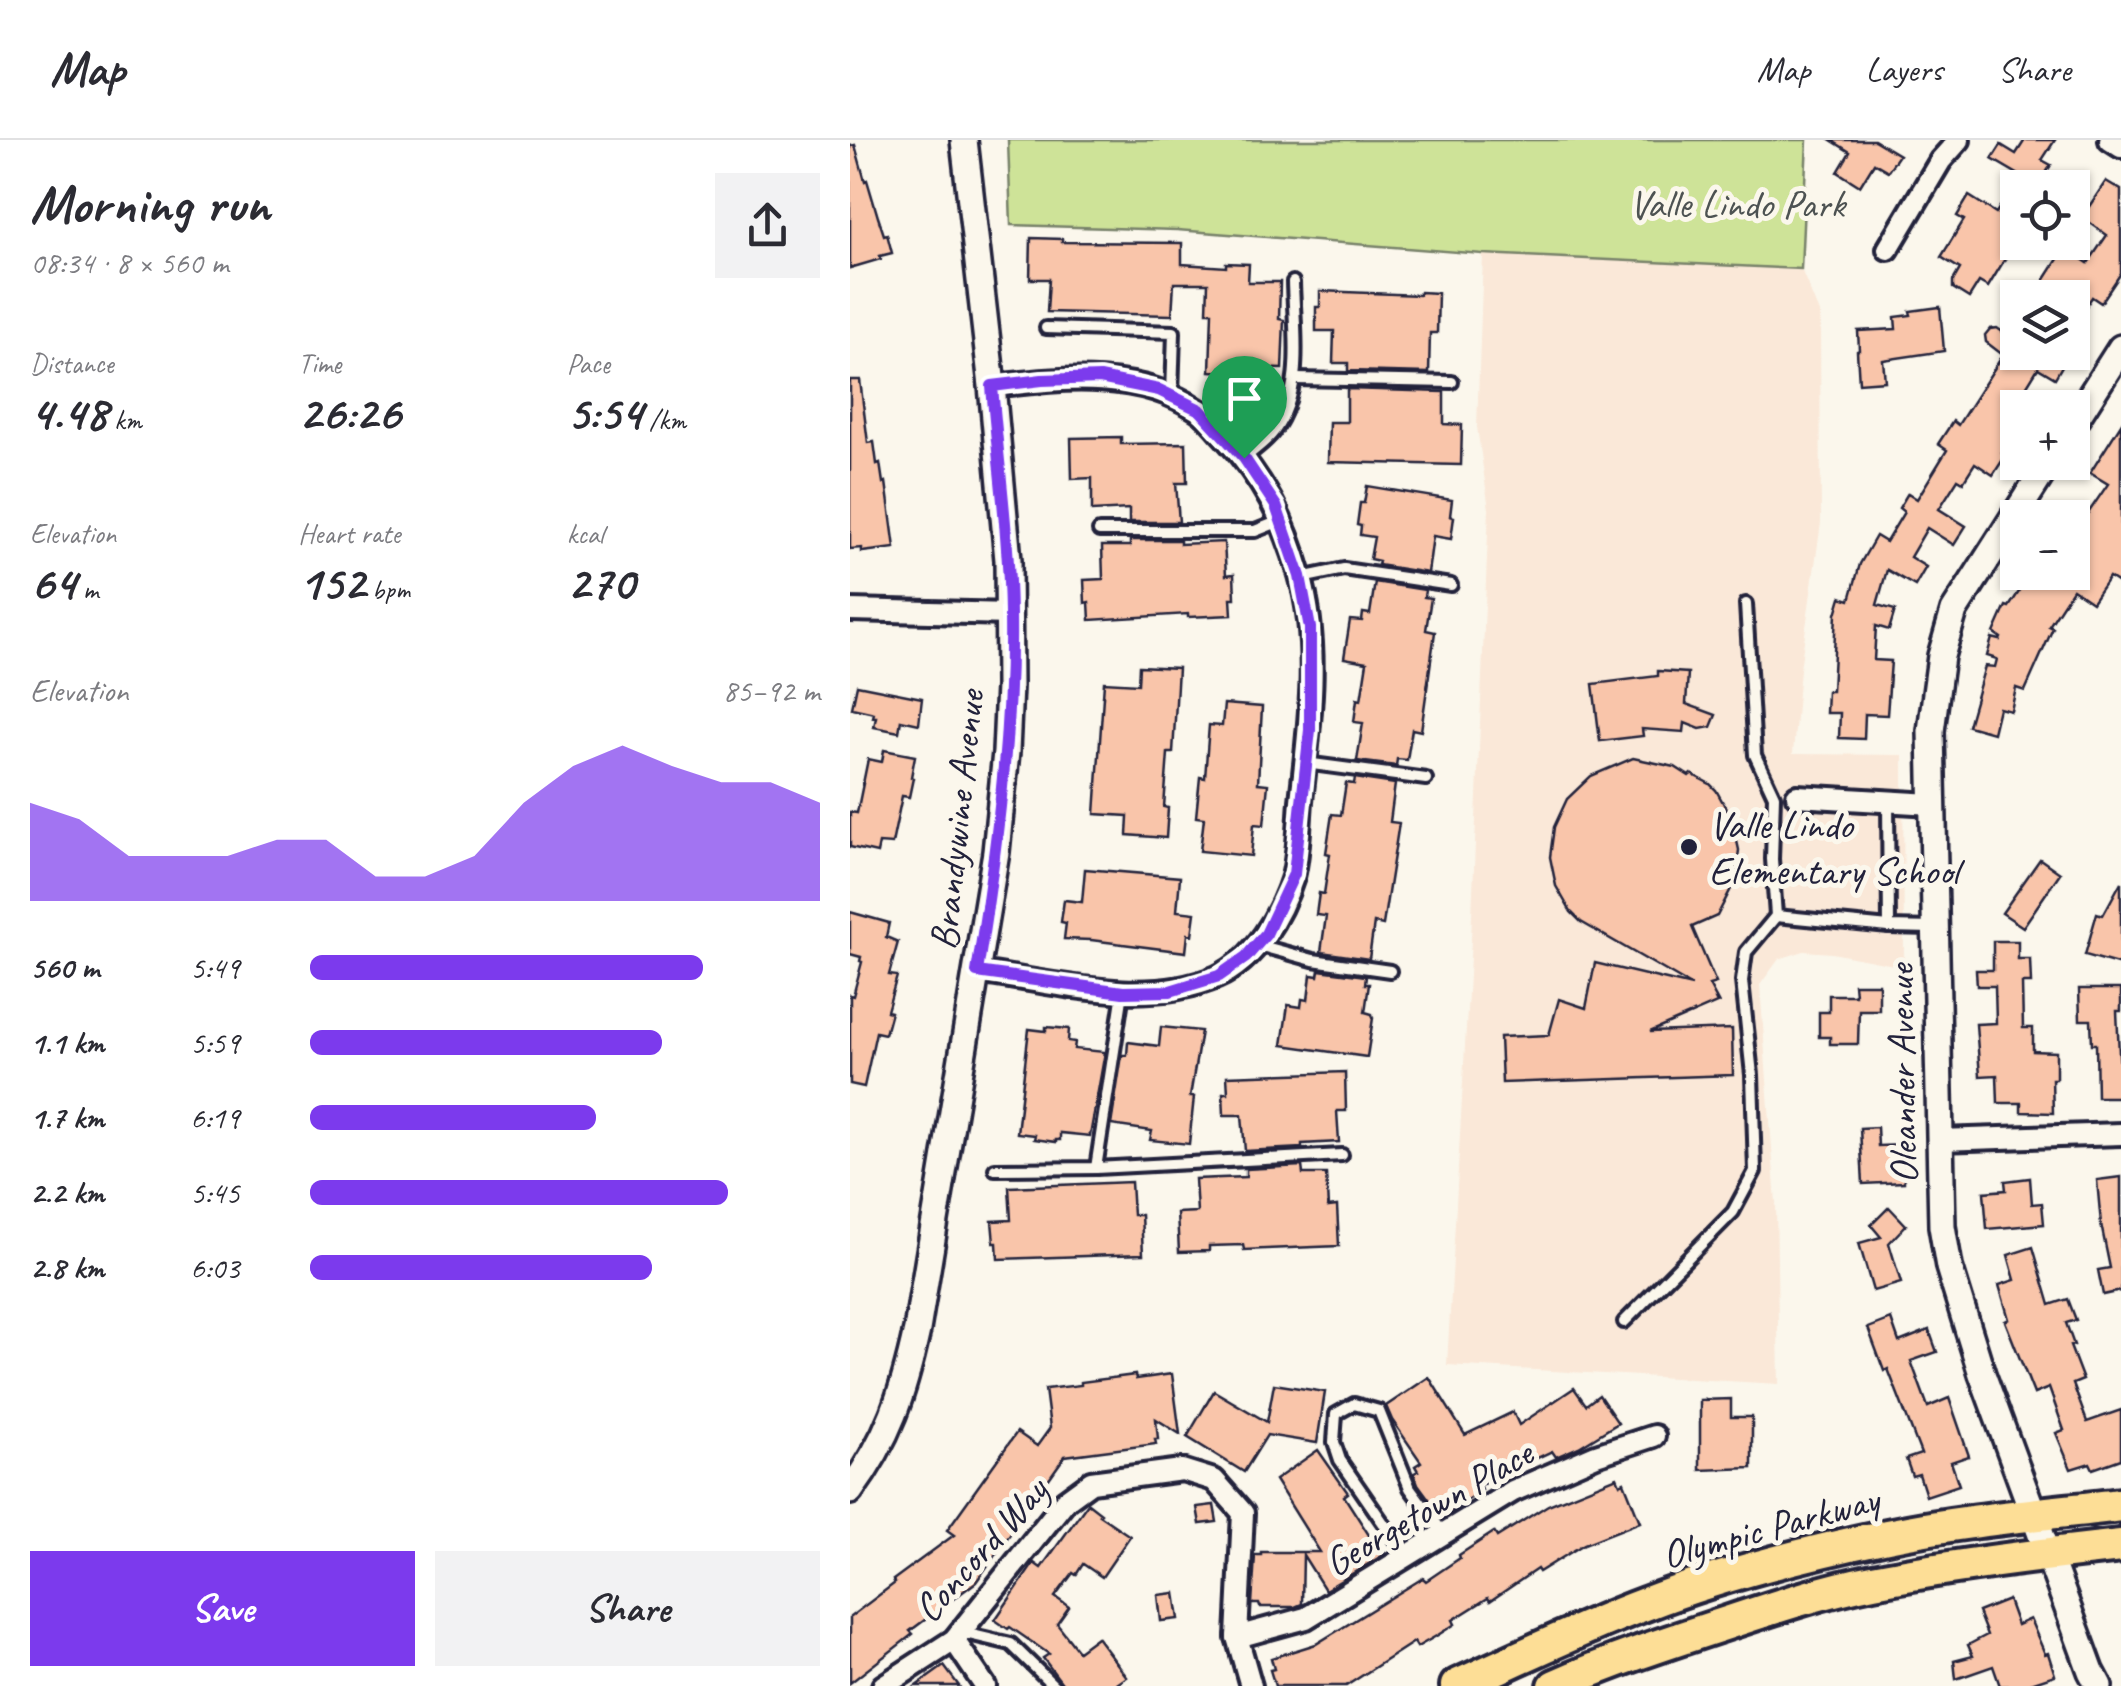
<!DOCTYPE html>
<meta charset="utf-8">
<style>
body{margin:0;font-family:Caveat,sans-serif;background:#f2f2f3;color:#2b2b33;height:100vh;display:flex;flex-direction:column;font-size:38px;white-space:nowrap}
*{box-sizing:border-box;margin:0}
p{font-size:32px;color:#7c7c81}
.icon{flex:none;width:55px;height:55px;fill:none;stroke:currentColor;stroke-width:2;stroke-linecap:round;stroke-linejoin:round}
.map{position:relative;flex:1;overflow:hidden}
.drawer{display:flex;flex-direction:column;background:#fff;width:850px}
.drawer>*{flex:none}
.buttons{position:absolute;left:1150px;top:30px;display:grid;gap:20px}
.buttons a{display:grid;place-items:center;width:90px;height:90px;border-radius:0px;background:#fff;box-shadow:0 2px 8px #0004;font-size:50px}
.pin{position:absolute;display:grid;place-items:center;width:85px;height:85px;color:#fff;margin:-102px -42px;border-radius:50% 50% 50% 0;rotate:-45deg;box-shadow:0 0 10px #0007}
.pin .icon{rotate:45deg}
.round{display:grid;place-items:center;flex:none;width:105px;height:105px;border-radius:0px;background:#f2f2f3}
.summary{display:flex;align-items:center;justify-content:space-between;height:170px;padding:0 30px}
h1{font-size:55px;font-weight:800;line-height:75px}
.metrics{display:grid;grid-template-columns:repeat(3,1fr);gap:15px;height:170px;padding:10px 30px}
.metrics div{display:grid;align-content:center}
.metrics b{font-size:50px;font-weight:800}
.metrics small{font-size:28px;font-weight:400}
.metrics p{font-size:28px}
.chart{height:280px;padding:20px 30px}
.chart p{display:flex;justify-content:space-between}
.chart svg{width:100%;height:180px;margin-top:10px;fill:#7c3aed;opacity:.7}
.primary-button{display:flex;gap:20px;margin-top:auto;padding:20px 30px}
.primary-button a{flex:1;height:115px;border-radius:0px;background:#7c3aed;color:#fff;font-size:40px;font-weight:800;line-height:115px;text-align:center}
.primary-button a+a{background:#f2f2f3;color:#2b2b33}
ul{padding:0 30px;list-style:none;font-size:32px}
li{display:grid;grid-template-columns:160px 120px 1fr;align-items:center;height:75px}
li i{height:25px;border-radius:12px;background:#7c3aed}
header{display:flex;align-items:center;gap:60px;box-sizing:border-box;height:140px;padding:0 50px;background:#fff;border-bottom:2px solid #e1e1e2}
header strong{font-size:48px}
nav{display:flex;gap:55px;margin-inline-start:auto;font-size:35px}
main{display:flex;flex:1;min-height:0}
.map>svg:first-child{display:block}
</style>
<header>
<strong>Map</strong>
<nav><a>Map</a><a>Layers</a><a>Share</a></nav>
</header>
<main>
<section class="drawer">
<div class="summary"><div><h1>Morning run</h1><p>08:34 · 8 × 560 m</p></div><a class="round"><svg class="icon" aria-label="share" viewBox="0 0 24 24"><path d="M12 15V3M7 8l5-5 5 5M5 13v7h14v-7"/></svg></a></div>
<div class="metrics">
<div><p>Distance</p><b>4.48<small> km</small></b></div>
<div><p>Time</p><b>26:26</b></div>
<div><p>Pace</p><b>5:54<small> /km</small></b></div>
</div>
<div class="metrics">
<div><p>Elevation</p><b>64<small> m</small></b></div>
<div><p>Heart rate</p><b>152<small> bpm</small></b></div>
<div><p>kcal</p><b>270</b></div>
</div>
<div class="chart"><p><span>Elevation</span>85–92 m</p>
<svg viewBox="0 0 160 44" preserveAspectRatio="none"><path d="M0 44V20L10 24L20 33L30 33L40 33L50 29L60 29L70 38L80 38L90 33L100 20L110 11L120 6L130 11L140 15L150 15L160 20V44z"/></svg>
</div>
<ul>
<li><b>560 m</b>5:49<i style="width:77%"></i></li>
<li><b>1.1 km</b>5:59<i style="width:69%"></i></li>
<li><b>1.7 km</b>6:19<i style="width:56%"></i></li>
<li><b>2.2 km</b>5:45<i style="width:82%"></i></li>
<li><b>2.8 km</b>6:03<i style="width:67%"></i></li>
</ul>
<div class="primary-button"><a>Save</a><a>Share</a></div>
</section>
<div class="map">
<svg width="1271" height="1546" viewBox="0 0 1271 1546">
<rect width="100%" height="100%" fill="#fbf7ec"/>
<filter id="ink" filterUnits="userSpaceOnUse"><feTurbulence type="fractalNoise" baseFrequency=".01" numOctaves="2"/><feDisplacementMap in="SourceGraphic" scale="20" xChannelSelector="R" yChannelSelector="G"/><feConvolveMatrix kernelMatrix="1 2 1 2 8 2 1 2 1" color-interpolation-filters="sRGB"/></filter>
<g filter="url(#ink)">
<path fill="#fae8d8" d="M633,114L951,129L970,175L971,383L950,529L943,614L1053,615L1054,827L982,813L954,811L929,819L910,845L926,1063L929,1244L597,1225L621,799L639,369L627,287Z"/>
<path fill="#cee398" stroke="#78826a" stroke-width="2.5" d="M158,0H957L951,129L633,114L327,90L161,85Z"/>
<g fill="#f9c5aa" stroke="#22223b" stroke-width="2.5">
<path d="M981,0H1024L1049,15L1038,31L1024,23L1010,46L988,32L1000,12Z"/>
<path d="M1175,0H1205L1192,20L1201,25L1188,46L1142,19L1151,5L1166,14Z"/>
<path d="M5,5L15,41L17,40L28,77L34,95L37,94L42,113L30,116L31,119L0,128V6Z"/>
<path d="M1168,38V113L1161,109L1138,147L1129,142L1119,158L1103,148V141L1110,129L1091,117L1114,80L1107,76L1119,56L1146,73Z"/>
<path d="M1256,41L1271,50V133L1251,163L1242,157L1222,188V158H1183L1215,108L1238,123L1257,95L1232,77Z"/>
<path d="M181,98L212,99V102L332,103V124L376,127V123L399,124L398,142H430L429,179L434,180L432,229L399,228V237L376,236L377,232L360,231L362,172H357L358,143H324L322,175L197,172L199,139H180Z"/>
<path d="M470,151L569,155L570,152L588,153L587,193H580L579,233L498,231V223H483L484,191H466V167H470Z"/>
<path d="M1090,167L1094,211L1033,220L1035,241L1009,243L1007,211L1009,210L1008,191L1046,189L1045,177L1061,175L1060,171Z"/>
<path d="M1147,188L1163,199L1168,191V212H1220L1205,238L1188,228L1170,257L1187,268H1168V288L1152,313L1156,315L1143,335L1125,323L1113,342L1108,339L1089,369L1116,386L1104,405L1077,388L1060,417L1076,427L1065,446L1037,430L1027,465L1045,470L1039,490L1026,486L1024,520L1041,521L1037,575L1015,574L1014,599L989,598L990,573H976L977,551H982L986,474L991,457L1000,460L1010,424L1026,396L1036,402L1054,372L1049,368L1058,353L1067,359L1097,310L1088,304L1103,281L1108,285L1153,215L1136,202L1135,195L1140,189Z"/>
<path d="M0,240H10L18,303L24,302L27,324L30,323L33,343L36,342L45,408L12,412V408L0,409Z"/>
<path d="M497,249L594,252V284L612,285L611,325L478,322L479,282H497Z"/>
<path d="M1271,284V445L1259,437L1242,462L1223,449L1199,486L1203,488L1175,551L1166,548L1161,571L1149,568L1143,593L1118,586L1135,526L1145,527L1147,519L1137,516L1142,498L1150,500L1151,498L1144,493L1156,466L1159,467L1182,432H1222V384L1228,388L1258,344L1240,333Z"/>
<path d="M271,297V304L336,303L337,343H326L329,382H279V369L242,371V338L222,339L221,298Z"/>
<path d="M517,346L602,360L600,376L604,377L601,399L583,396L578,433L528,425L529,421L520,419L524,397L510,395L511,386L507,385L510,363H514Z"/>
<path d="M280,400H330V404L374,402L376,435L384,434L385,458H381L382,475L338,477V474L240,480L239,462L235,463L234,440L253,439L252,406H280Z"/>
<path d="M525,442L575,450L574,457L581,458L576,490L585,492L571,591L562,589L557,620L547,619L546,626L507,621L513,583L504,582L507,559L511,560L517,522L494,518L500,480L512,481L513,473L520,474Z"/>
<path d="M289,526L328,528L323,613H318L314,667L318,668L316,698L277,695L278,676L245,674L254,542L288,544Z"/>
<path d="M808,531L838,533L836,564L866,575L861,587L850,589L835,583L834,592L792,589L793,596L750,601L743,544L808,536Z"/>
<path d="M7,545L72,558L69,584L51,580L49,592L24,587L26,577H23L24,573L2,568Z"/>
<path d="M374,564L412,567L408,643L418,644L414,685L404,684L401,716L350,711L354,678L346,677L350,637L355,638L359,585L372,586Z"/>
<path d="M34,610L65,616L61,637L63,638L59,657L52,656L42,704L29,703L27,713L0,707V672L7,673L18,619L32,622Z"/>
<path d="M783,618L825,627L839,636L841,634L860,644L866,650L882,679L889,710L885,741L867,776L842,787L866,843L859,845L868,862L866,861L867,863L800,892L882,889L883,935L652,943L650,897L699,895L709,859L736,868L745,823L842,846L731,782L721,772L706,746L700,717L704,687L717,659L741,636Z"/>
<path d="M505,638L545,644L540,682L549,683L533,785L524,783L519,819L471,812L476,776L466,775L469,753L474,754L480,714L476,713L482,674L491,675L496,643L504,644Z"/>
<path d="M1190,719L1210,733L1173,787L1152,773Z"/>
<path d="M235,729L330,737L327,771L345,773L342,795L338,794L336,812L241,800L214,799L216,783L211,782L214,760L232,762Z"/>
<path d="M1271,742V825L1235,815L1247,773L1253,775Z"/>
<path d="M0,772L39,783L36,797L48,802L39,835L47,836L37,871L41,872L35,894L26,892L14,947L0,944V855L3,856L12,822L10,821L11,817L0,814Z"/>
<path d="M1143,801H1168V819H1180L1181,843H1172L1173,888H1183V911L1206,912V939H1202L1203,973L1171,972V963H1148L1147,935L1130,936L1126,884L1146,883L1145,846H1127L1126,830H1143Z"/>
<path d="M469,830L516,836L515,844H519L515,872L522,874L523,878L517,917L432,905L438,865L451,867L452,859L458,860L461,835L468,836Z"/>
<path d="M1004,844H1029V870H1009L1008,904H980V897H969V872H979V855H1005Z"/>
<path d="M1229,849H1271V871H1267L1271,957H1247L1246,904H1242L1241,880H1230Z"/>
<path d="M196,887L219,889L218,901L225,902L224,909L255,912L240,996L210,993V1000H206V1002L184,999L185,995L167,993L179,889L196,891Z"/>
<path d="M311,887L351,891L340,957H344L339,1004L300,1000L302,991L261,985L272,915H277L278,902L309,906Z"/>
<path d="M495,932L496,971H487L489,1002L452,1004V1008L395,1011L392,975H374L373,953H378L377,936Z"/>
<path d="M1027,987L1028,1006L1053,1005L1054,1042L1013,1044L1010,988Z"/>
<path d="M452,1026L453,1034H476L478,1067L487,1066L489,1106L394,1110L393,1105L359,1106V1111L329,1112L327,1073L347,1072L345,1039L396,1037V1029Z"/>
<path d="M1271,1037V1151L1253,1155L1248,1130L1260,1128L1251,1084L1247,1040Z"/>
<path d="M1180,1038L1182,1064L1192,1063L1194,1084L1137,1089L1134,1052L1156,1050L1155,1041Z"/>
<path d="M281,1042L283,1075H291L293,1114L148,1119L147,1103H144L142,1081L161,1080L159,1047Z"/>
<path d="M1039,1067L1056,1085L1039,1103L1051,1143L1023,1151L1009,1103L1031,1097L1021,1085Z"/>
<path d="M1183,1107L1200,1165L1218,1159L1226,1180L1216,1183L1224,1205L1220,1206L1233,1240L1223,1244L1237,1282L1271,1270V1319L1243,1329L1240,1323L1221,1329L1206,1293L1214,1290L1199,1248L1184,1254L1155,1181L1159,1179L1149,1145L1165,1140L1158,1115Z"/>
<path d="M1041,1179L1049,1202L1079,1190L1087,1212L1061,1221L1078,1267L1099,1258L1119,1316L1101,1322L1109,1345L1076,1356L1069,1334L1062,1336L1056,1319L1071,1314L1038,1229L1034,1231L1018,1188Z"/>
<path d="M322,1234L330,1294L306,1279L308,1299H305L306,1304L215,1316L126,1442L60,1491L63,1494L0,1543V1477L45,1443L43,1440L104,1395L97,1390L167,1292L187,1306L200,1288L195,1249L231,1245V1242L285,1235L286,1239Z"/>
<path d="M579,1237L615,1295L663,1272L669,1285L724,1248L736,1265L749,1255L768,1283L729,1307L706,1317L702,1311L655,1333L629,1346L632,1350L598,1374L596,1371L590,1374L568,1344L564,1333L568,1331L565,1326L571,1322L542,1280L536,1266Z"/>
<path d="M424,1244L475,1252L467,1303L417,1295L394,1332L337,1297L364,1251L417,1282Z"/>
<path d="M881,1259V1277H902V1328L850,1330V1260Z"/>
<path d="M468,1310L498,1353L494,1356L524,1403L527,1401L535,1414L475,1450L453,1415L452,1464L445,1467H410L409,1464H402L405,1415H411V1412H470L425,1340Z"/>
<path d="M767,1337L770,1344L774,1342L790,1382L734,1404L689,1432L687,1429L640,1461L638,1458L603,1480L605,1484L588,1495L567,1507L564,1502L496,1546H425L420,1530L424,1529L421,1518L466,1504L573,1438L576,1441L610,1418L609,1415L644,1392L647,1397L698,1365Z"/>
<path d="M238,1363L251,1373L249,1375L280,1396L252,1437L233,1424L226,1435L223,1433L205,1457L219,1467L207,1484L228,1511L247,1497L277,1537L264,1546H214L193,1518L199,1514L160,1487L158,1489L145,1480L184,1423L191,1428Z"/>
<path d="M364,1365L367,1382L350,1384L347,1367Z"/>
<path d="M325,1453L329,1479L311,1481L308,1455Z"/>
<path d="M1158,1460L1167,1485L1180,1479L1195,1514L1198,1513L1205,1535L1172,1546H1150L1143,1526L1106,1539L1104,1521L1123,1516L1118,1505L1137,1495L1128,1472Z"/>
<path d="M94,1526L109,1546H66Z"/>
</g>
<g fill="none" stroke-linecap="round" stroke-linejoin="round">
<defs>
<g id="service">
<path d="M196,188L324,192L322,256"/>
<path d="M445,239L602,242"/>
<path d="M394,318C404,310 417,301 424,291C455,249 444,191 443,142"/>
<path d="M249,391H405L430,381"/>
<path d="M451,438L494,429L601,445"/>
<path d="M896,464L905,615L924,656L922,719L926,776L1039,787L1083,788"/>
<path d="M455,623L576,639"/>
<path d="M1038,661L1039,787"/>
<path d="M408,805L463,820L540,831"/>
<path d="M246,1028L273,852"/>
<path d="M145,1029L246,1028L492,1015"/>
<path d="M774,1182L883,1072L905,1031L902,935L892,841L896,812L926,776"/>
<path d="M556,1416L490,1320L484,1302L486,1274L504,1264L529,1271L560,1348L593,1393"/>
<path d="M110,1492L161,1504L204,1546"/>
</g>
<g id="minor">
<path d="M1260,0L1271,7"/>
<path d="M1038,109L1091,20L1109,0"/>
<path d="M0,470L160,474"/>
<path d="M947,656L1082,664"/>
<path d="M127,832C203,842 295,868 367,837C405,820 431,775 443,737C449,713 449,686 451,661C459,587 471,508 450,435C434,379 414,340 375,297C366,288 358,276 348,270C288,229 209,239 142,246"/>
<path d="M1090,1000L1271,994"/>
<path d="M387,1497L456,1478L663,1351L746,1315L804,1296"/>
<path d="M104,1500L135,1546"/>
<path d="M33,1546L104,1500L215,1361L241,1342L332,1330L364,1340L393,1373L387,1497L401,1546"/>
</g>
<g id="tertiary">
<path d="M1222,285L1271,208"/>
<path d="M1199,322L1104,471L1091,516L1081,591L1092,1086L1099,1127L1132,1234L1241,1531L1249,1546"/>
<path d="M0,1351C39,1298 53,1254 67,1190L146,712L156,612L159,546L158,420L142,246L114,0"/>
</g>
<g id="primary">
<path d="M607,1546C669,1518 731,1488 795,1464C873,1434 956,1413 1037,1396C1114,1380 1193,1374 1271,1365"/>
<path d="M705,1546C761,1521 819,1502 877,1483C925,1467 973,1451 1023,1441C1105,1425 1188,1415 1271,1406"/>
</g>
</defs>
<use href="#service" stroke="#22223b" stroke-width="18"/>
<use href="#minor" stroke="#22223b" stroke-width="28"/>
<use href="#tertiary" stroke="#22223b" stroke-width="32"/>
<use href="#primary" stroke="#22223b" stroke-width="40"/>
<use href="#service" stroke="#fbf7ec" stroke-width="10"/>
<use href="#minor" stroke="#fbf7ec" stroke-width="20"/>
<use href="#tertiary" stroke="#fbf7ec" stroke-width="25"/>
<use href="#primary" stroke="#fdde96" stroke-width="32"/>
</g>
</g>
<g fill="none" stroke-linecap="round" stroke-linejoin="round" filter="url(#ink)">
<defs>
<path id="route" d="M250,238L309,250L350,270L394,318L426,366L450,436L460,488V590L444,734L416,794L396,817L369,836L320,851L273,852L127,832C146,713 162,595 160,474C159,398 148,322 142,246L192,240Z"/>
</defs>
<use href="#route" stroke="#fff" stroke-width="20"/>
<use href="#route" stroke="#7c3aed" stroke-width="12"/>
</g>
<circle fill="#22223b" stroke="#fbf7ec" stroke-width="4" cx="839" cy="707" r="10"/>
<g text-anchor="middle" stroke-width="10" stroke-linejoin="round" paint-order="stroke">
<g font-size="40" fill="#4d5252" stroke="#fbf7ec">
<text x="887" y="77">Valle Lindo Park</text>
</g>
<g font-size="40" fill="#22223b" stroke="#fbf7ec">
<text transform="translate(106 680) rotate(-84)" y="14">Brandywine Avenue</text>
<text transform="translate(1051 934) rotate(-91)" y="14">Oleander Avenue</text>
<text transform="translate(578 1367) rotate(-30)" y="14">Georgetown Place</text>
<text transform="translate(920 1386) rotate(-15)" y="14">Olympic Parkway</text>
<text transform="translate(130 1409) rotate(-48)" y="14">Concord Way</text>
</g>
<g font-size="40" fill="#22223b" stroke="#fbf7ec" text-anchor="start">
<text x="859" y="698">Valle Lindo<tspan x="859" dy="46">Elementary School</tspan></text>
</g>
</g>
</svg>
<div class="buttons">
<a><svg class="icon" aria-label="locate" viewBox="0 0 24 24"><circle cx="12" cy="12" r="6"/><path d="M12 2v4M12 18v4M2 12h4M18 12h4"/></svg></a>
<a><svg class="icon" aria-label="layers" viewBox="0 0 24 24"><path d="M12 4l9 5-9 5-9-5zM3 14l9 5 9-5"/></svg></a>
<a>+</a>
<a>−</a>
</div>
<div class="pin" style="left:394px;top:318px;background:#1e9e55"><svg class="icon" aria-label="arrive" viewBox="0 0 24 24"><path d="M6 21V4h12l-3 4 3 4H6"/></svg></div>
</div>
</main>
